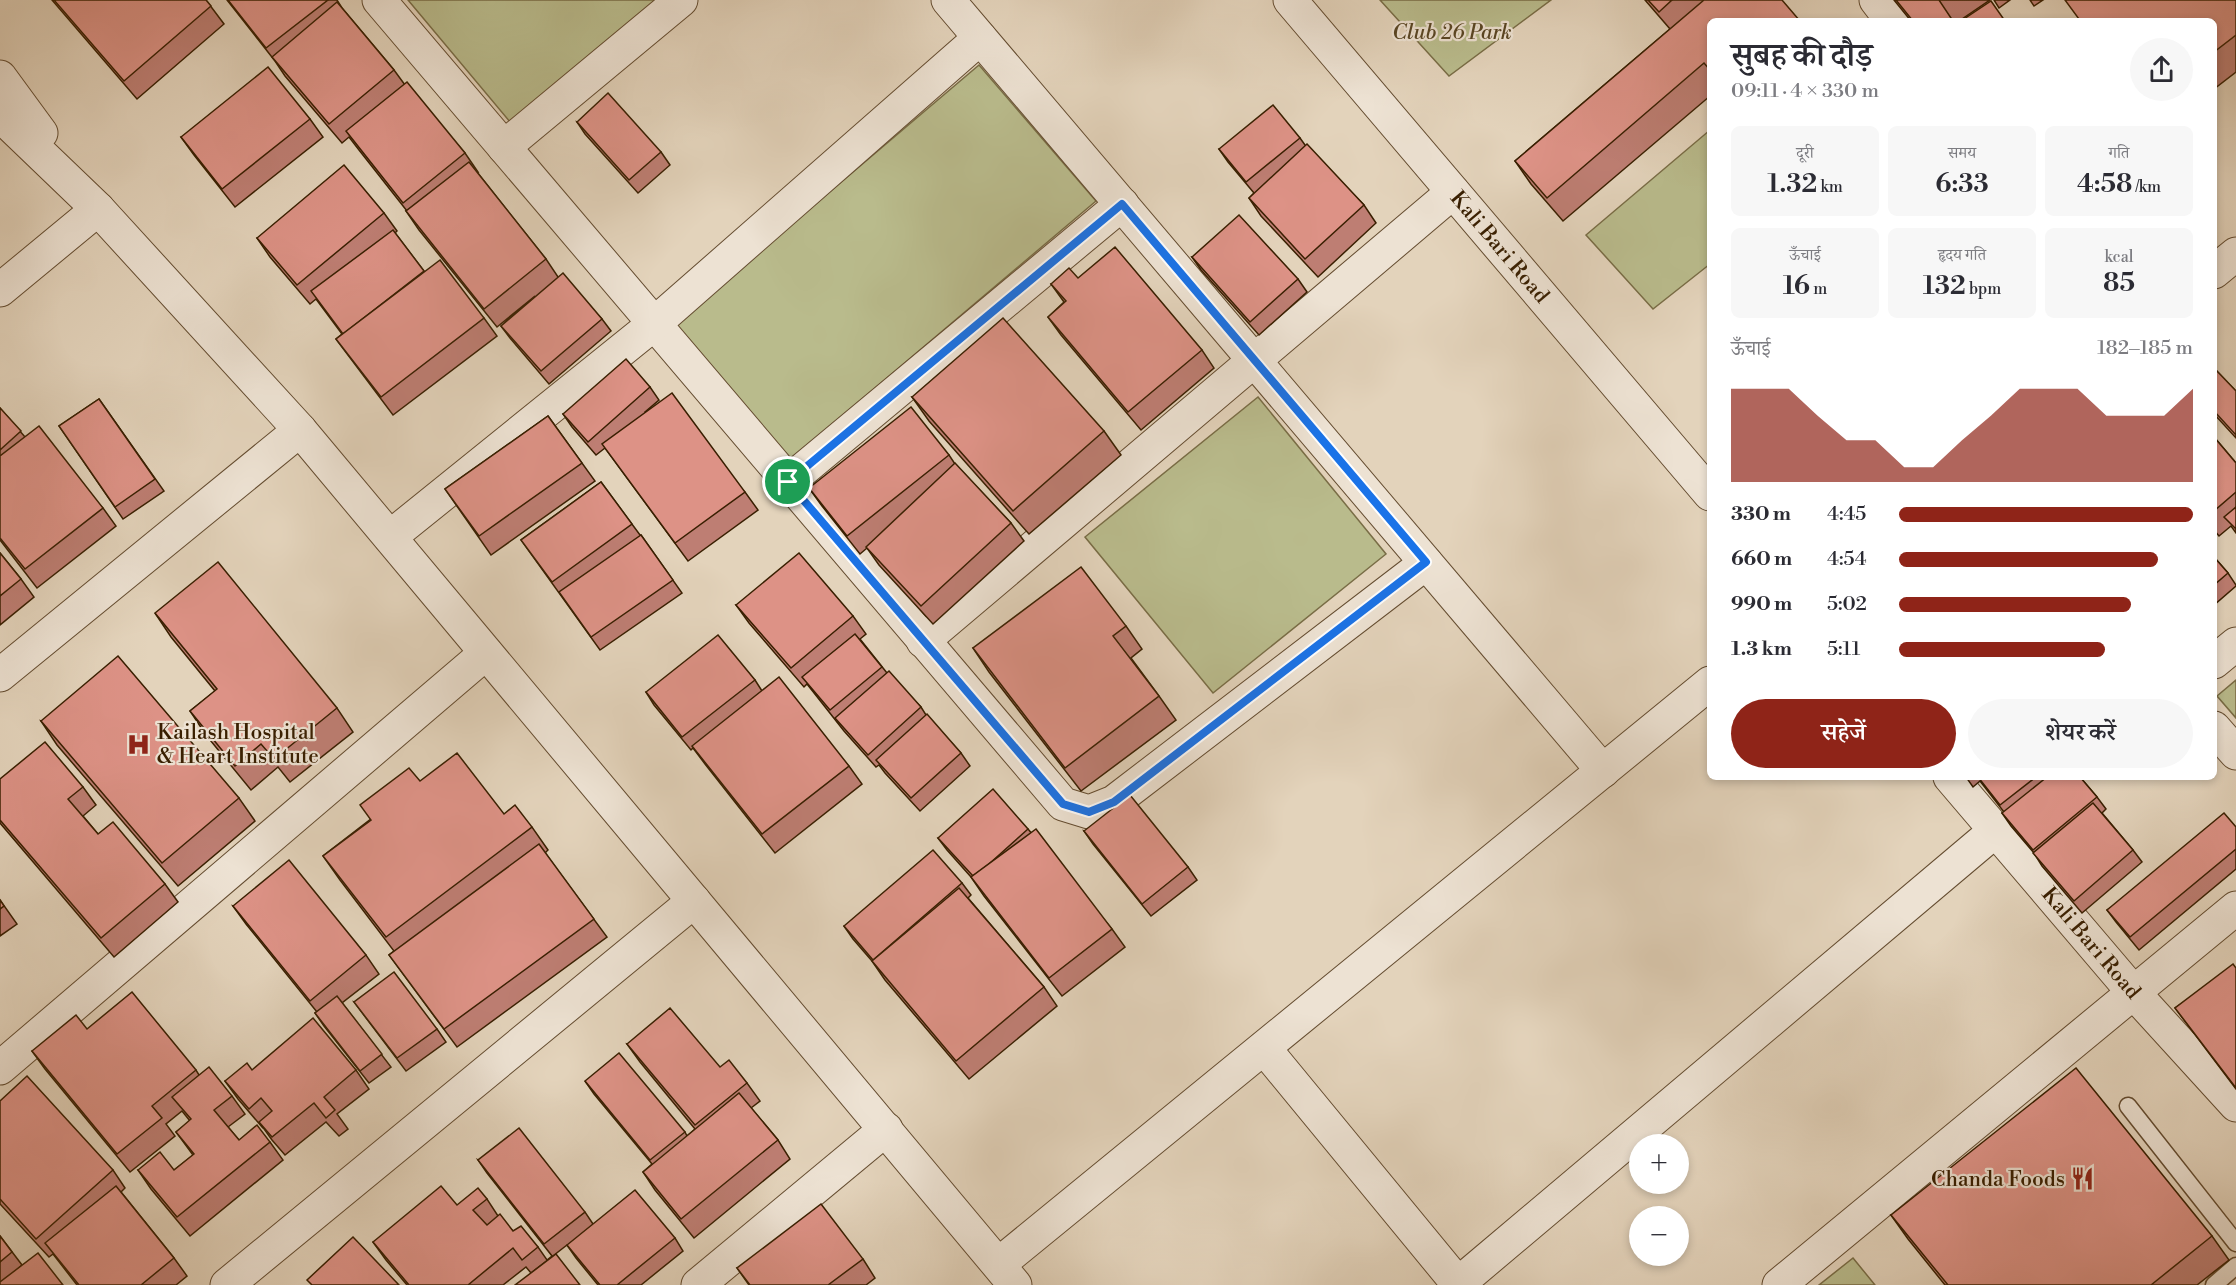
<!DOCTYPE html>
<html lang="hi">
<meta charset="utf-8">
<style>
body{margin:0;font-family:"Libre Bodoni","Noto Serif Devanagari",serif;background:#f7f7f7;color:#2b2b33;height:100vh;display:flex;flex-direction:column;font-size:22px;white-space:nowrap}
*{box-sizing:border-box;margin:0}
p{font-size:20px;color:#7c7c81}
.icon{flex:none;width:33px;height:33px;fill:none;stroke:currentColor;stroke-width:2;stroke-linecap:round;stroke-linejoin:round}
.map{position:relative;flex:1;overflow:hidden}
.details{position:absolute;left:1707px;top:18px;width:510px;height:762px;display:flex;flex-direction:column;background:#fff;border-radius:9px;box-shadow:0 3px 9px #0003}
.details>*{flex:none}
.tools{position:absolute;left:1629px;top:1134px;display:grid;gap:12px}
.tools a{display:grid;place-items:center;width:60px;height:60px;border-radius:50%;background:#fff;box-shadow:0 3px 9px #0003;font-size:30px}
.pin{position:absolute;display:grid;place-items:center;width:51px;height:51px;color:#fff;margin:-26px;border:3px solid #fff;border-radius:50%;box-shadow:0 2px 6px #0007}
.round{display:grid;place-items:center;flex:none;width:63px;height:63px;border-radius:32px;background:#f7f7f7}
.headline{display:flex;align-items:center;justify-content:space-between;height:102px;padding:0 24px}
h1{font-size:33px;font-weight:600;line-height:45px}
.stats{display:grid;grid-template-columns:repeat(3,1fr);gap:9px;height:102px;padding:6px 24px}
.stats div{display:grid;align-content:center;border-radius:9px;background:#f7f7f7;text-align:center}
.stats b{font-size:26px;font-weight:600}
.stats small{font-size:16px;font-weight:400}
.stats p{font-size:16px}
.chart{height:168px;padding:12px 24px}
.chart p{display:flex;justify-content:space-between}
.chart svg{width:100%;height:108px;margin-top:6px;fill:#8f2418;opacity:.7}
.primary-button{display:flex;gap:12px;margin-top:auto;padding:12px 24px}
.primary-button a{flex:1;height:69px;border-radius:36px;background:#8f2418;color:#fff;font-size:24px;font-weight:600;line-height:69px;text-align:center}
.primary-button a+a{background:#f7f7f7;color:#2b2b33}
ul{padding:0 24px;list-style:none;font-size:20px}
li{display:grid;grid-template-columns:96px 72px 1fr;align-items:center;height:45px}
li i{height:15px;border-radius:8px;background:#8f2418}
.map>svg:first-child{display:block}
</style>
<div class="map">
<svg width="2236" height="1285" viewBox="0 0 2236 1285">
<rect width="100%" height="100%" fill="#e3d3bb"/>
<filter id="stains"><feTurbulence type="fractalNoise" baseFrequency=".00333" numOctaves="4"/><feColorMatrix values="0 0 0 0 .2 0 0 0 0 .09 0 0 0 0 .02 0 0 0 .5 -.17"/></filter>
<radialGradient id="worn" r=".72"><stop offset=".6" stop-color="#630" stop-opacity="0"/><stop offset="1" stop-color="#630" stop-opacity=".3"/></radialGradient>
<g fill="#b9bb8c" stroke="#796d46" stroke-width="1.5">
<path d="M408,0H672L516,129Z"/>
<path d="M1380,0H1551L1449,76Z"/>
<path d="M979,65L1096,201L790,460L674,324Z"/>
<path d="M1710,130V264L1653,309L1586,235Z"/>
<path d="M1258,397L1386,554L1213,693L1085,537Z"/>
<path d="M2236,680V718L2217,696Z"/>
<path d="M1853,1258L1875,1285H1819Z"/>
</g>
<g fill="none" stroke-linecap="round" stroke-linejoin="round">
<defs>
<g id="service">
<path d="M2128,1106L2236,1243"/>
<path d="M2214,1285L2236,1266"/>
</g>
<g id="minor">
<path d="M379,0L1063,804L1089,812L1114,802L1426,563"/>
<path d="M948,0L1603,771"/>
<path id="s1" d="M1290,0L1710,494"/>
<path d="M1876,0L1892,21"/>
<path d="M504,147L681,0"/>
<path d="M2214,272L2236,254"/>
<path d="M0,290L98,209"/>
<path d="M788,482L1122,204"/>
<path d="M390,537L654,324L980,38"/>
<path d="M923,641L1453,192"/>
<path d="M2214,662L2236,644"/>
<path d="M0,675L300,430"/>
<path d="M2214,728L2236,753"/>
<path id="s2" d="M1950,777L2134,993L2236,1105"/>
<path d="M1264,1048L1459,1285"/>
<path d="M0,1068L486,653"/>
<path d="M999,1264L1710,683"/>
<path d="M1458,1284L1995,831"/>
<path d="M227,1285L694,901"/>
<path d="M698,1285L886,1129"/>
<path d="M1779,1285L2236,908"/>
</g>
<g id="tertiary">
<path d="M0,77L41,133"/>
<path d="M0,115L98,209L300,430L1015,1285"/>
</g>
</defs>
<use href="#service" stroke="#644c30" stroke-width="19"/>
<use href="#minor" stroke="#644c30" stroke-width="35"/>
<use href="#tertiary" stroke="#644c30" stroke-width="35"/>
<use href="#service" stroke="#ede2d3" stroke-width="16"/>
<use href="#minor" stroke="#ede2d3" stroke-width="33"/>
<use href="#tertiary" stroke="#ede2d3" stroke-width="33"/>
</g>
<g fill="#be7e73" stroke="#391f01" stroke-width="1.5">
<path d="M52,0H206L224,24L137,99Z"/>
<path d="M227,0H337L342,8L394,70L405,85L465,153L478,172H477L546,259L558,277L602,319L611,331L549,384L510,338L501,326L535,296L497,327L419,230L406,211H407L359,150L349,137L342,143L285,76L275,61Z"/>
<path d="M1645,0H1782L1710,21V96L1563,221L1531,184L1515,161L1670,29Z"/>
<path d="M1894,0H1990L1959,21H1911Z"/>
<path d="M1994,0H2010L1999,8Z"/>
<path d="M2030,0H2043L2034,6Z"/>
<path d="M2236,0V72L2214,89V21Z"/>
<path d="M310,119L323,137L235,207L194,155L181,137Z"/>
<path d="M577,122L661,152L670,165L638,193L585,134Z"/>
<path d="M1300,138L1305,145L1364,205L1376,223L1318,277L1261,216L1249,198L1254,193L1228,162L1219,149Z"/>
<path d="M384,213L397,231L395,233L424,271L484,318L497,336L393,415L336,339L342,334L316,299L310,304L270,257L257,238Z"/>
<path d="M1192,257L1298,279L1307,292L1259,335L1201,270Z"/>
<path d="M1078,278L1202,350L1214,368L1141,430L1061,335L1048,317L1064,302L1051,284Z"/>
<path d="M2214,368L2236,391V438L2214,414Z"/>
<path d="M650,387L659,400L645,412L745,492L758,510L688,561L605,448L596,455L572,427L563,414Z"/>
<path d="M912,397L1104,431L1121,455L1029,534L929,421Z"/>
<path d="M99,399L164,491L123,519L59,426Z"/>
<path d="M0,408L25,437L103,508L116,526L37,588L0,540Z"/>
<path d="M548,416L595,481L491,555L445,489Z"/>
<path d="M2214,437L2236,463V533L2231,526L2219,536L2214,530Z"/>
<path d="M949,455L955,464L1011,523L1024,541L933,624L879,565L867,548L860,554L822,506L809,488Z"/>
<path d="M601,482L640,535H641L682,593L600,650L521,540Z"/>
<path d="M0,553L21,579L34,597L0,625Z"/>
<path d="M2214,557L2228,573L2236,585V586L2214,605Z"/>
<path d="M736,605L853,616L866,634L860,639L887,673L921,707L926,715L961,753L970,766L920,811L885,773L879,765L876,767L844,731L807,684L804,687L749,623Z"/>
<path d="M155,613L337,708L353,732L290,782L278,767L251,790L206,735L190,711L215,691L171,637Z"/>
<path d="M1126,626L1142,649L1131,658L1159,696L1176,720L1081,791L989,672L973,648Z"/>
<path d="M755,680L762,691L849,766L862,784L775,853L705,764L693,748L691,750L654,705L646,692Z"/>
<path d="M41,721L239,798L255,821L178,886L57,745Z"/>
<path d="M1966,777H2080L2097,797L2106,809L2102,813L2133,850L2142,862L2082,913L2042,866L2034,853L2011,826L2002,813L2004,812L1980,781L1973,787Z"/>
<path d="M0,779L83,787L96,805L83,816L98,834L165,884L178,902L114,957L0,823Z"/>
<path d="M420,781L504,814L532,827L548,850L545,853L607,937L457,1047L389,955L394,951L340,880L323,856Z"/>
<path d="M2236,827V869L2139,950L2116,922L2107,910Z"/>
<path d="M1028,829L1112,929L1125,947L1062,996L984,896L971,877L947,850L938,838Z"/>
<path d="M1084,831L1188,867L1197,880L1151,916L1093,844Z"/>
<path d="M962,883L971,895L968,898L1044,987L1057,1006L969,1079L885,980L872,961L853,939L844,926Z"/>
<path d="M0,900L17,924L0,936Z"/>
<path d="M233,906L366,955L379,974L342,1003L391,1067L369,1083L324,1026L315,1013L317,1012L246,924Z"/>
<path d="M2236,968V1089L2175,1008Z"/>
<path d="M354,1002L437,1029L446,1042L406,1071Z"/>
<path d="M87,1029L196,1070L199,1075L232,1096L245,1114L228,1127L239,1140L270,1142L283,1160L190,1236L151,1189L138,1170H174L193,1155L176,1132L190,1121L182,1111L166,1124L175,1136L130,1172L45,1069L32,1051Z"/>
<path d="M627,1044L720,1067L747,1083L760,1101L751,1108L778,1140L790,1159L694,1238L655,1190L643,1172L652,1164L594,1094L585,1081L685,1132L687,1136L695,1129L640,1062Z"/>
<path d="M252,1070H356L369,1089L337,1114L348,1129L339,1136L326,1122L285,1155L272,1140L262,1126V1127L238,1099L225,1081Z"/>
<path d="M0,1101L113,1170L125,1188L121,1192L174,1258L187,1276L176,1285H77L53,1254L49,1257L0,1204Z"/>
<path d="M478,1160L585,1212L593,1224L675,1238L683,1251L641,1285H598L576,1258L567,1245L531,1273L526,1267L503,1285H407L386,1260L373,1242L457,1205L487,1199L498,1216L513,1231L538,1247L547,1260L552,1256L487,1173Z"/>
<path d="M1891,1215L2212,1236L2229,1260L2197,1285H1945L1908,1239Z"/>
<path d="M0,1236L22,1265L0,1285Z"/>
<path d="M863,1259L875,1278L866,1285H749L737,1268Z"/>
</g>
<g fill="#dd9286" stroke="#391f01" stroke-width="1.5">
<path d="M54,0H206L211,6L124,81Z"/>
<path d="M228,0H328L266,48Z"/>
<path d="M1648,0H1672L1659,12Z"/>
<path d="M1704,0H1782L1800,21H1710V70L1704,63L1547,198L1515,161Z"/>
<path d="M1896,0H1939L1953,21H1913Z"/>
<path d="M2065,0H2236V35L2214,52V21H2076L2079,19Z"/>
<path d="M1991,1L2005,21H1961Z"/>
<path d="M337,2L394,70L329,124L272,57Z"/>
<path d="M268,67L310,119L222,189L181,137Z"/>
<path d="M407,82L465,153L403,203L346,131Z"/>
<path d="M608,93L661,152L629,180L577,122Z"/>
<path d="M1273,105L1300,138L1246,182L1219,149Z"/>
<path d="M1307,144L1364,205L1305,259L1249,198Z"/>
<path d="M469,162L546,259L484,309L406,211Z"/>
<path d="M344,165L384,213L297,285L257,238Z"/>
<path d="M1239,215L1298,279L1250,322L1192,257Z"/>
<path d="M393,230L424,271L343,334L311,291Z"/>
<path d="M1115,247L1202,350L1128,412L1048,317L1066,301L1051,284L1069,268L1078,278Z"/>
<path d="M440,260L484,318L381,397L336,339Z"/>
<path d="M563,273L602,319L541,371L501,326Z"/>
<path d="M1003,318L1104,431L1013,511L912,397Z"/>
<path d="M626,359L650,387L588,442L563,414Z"/>
<path d="M2214,368L2236,391V435L2214,411Z"/>
<path d="M672,393L745,492L675,543L602,444Z"/>
<path d="M99,399L155,479L115,507L59,426Z"/>
<path d="M911,407L949,455L847,536L809,488Z"/>
<path d="M0,408L21,431L0,450Z"/>
<path d="M548,416L582,463L479,536L445,489Z"/>
<path d="M39,426L103,508L25,569L0,538V456Z"/>
<path d="M2214,437L2236,463V492L2214,511Z"/>
<path d="M955,463L1011,523L921,606L866,547Z"/>
<path d="M601,482L632,524L552,582L521,540Z"/>
<path d="M2236,507V529L2224,517Z"/>
<path d="M641,535L673,580L591,637L559,592Z"/>
<path d="M0,553L21,579L0,596Z"/>
<path d="M799,553L853,616L791,668L736,605Z"/>
<path d="M2214,557L2228,573L2214,585Z"/>
<path d="M218,562L337,708L274,759L261,744L235,766L190,711L217,689L155,613Z"/>
<path d="M1081,567L1126,626L1113,636L1159,696L1065,768L973,648Z"/>
<path d="M855,634L882,667L830,710L802,677Z"/>
<path d="M718,635L755,680L682,737L646,692Z"/>
<path d="M118,656L239,798L162,863L41,721Z"/>
<path d="M889,671L921,707L868,755L835,718Z"/>
<path d="M779,677L849,766L762,834L692,746Z"/>
<path d="M927,714L961,753L911,798L876,760Z"/>
<path d="M45,742L83,787L68,799L98,834L113,822L165,884L101,938L0,820V779Z"/>
<path d="M457,753L504,814L515,805L532,827L386,937L323,856L371,820L360,805L409,768L420,781Z"/>
<path d="M1978,777H2036L2000,805Z"/>
<path d="M2047,777H2080L2097,797L2033,850L2002,813Z"/>
<path d="M993,789L1028,829L989,864L973,876L938,838Z"/>
<path d="M1130,795L1188,867L1142,904L1084,831Z"/>
<path d="M2093,803L2133,850L2074,901L2033,853Z"/>
<path d="M2224,813L2236,827V849L2130,937L2107,910Z"/>
<path d="M1036,829L1112,929L1049,978L971,877Z"/>
<path d="M539,844L594,919L444,1029L389,955Z"/>
<path d="M933,850L962,883L873,960L844,926Z"/>
<path d="M289,860L366,955L310,1001L233,906Z"/>
<path d="M959,888L1044,987L956,1061L872,961Z"/>
<path d="M0,900L4,906L0,909Z"/>
<path d="M2233,964L2236,968V1088L2175,1008Z"/>
<path d="M394,972L437,1029L397,1058L354,1002Z"/>
<path d="M132,992L196,1070L152,1106L162,1118L117,1154L32,1051L76,1015L87,1029Z"/>
<path d="M337,996L382,1054L360,1071L315,1013Z"/>
<path d="M670,1008L720,1067L729,1060L747,1083L695,1125L627,1044Z"/>
<path d="M313,1018L356,1070L324,1097L335,1110L326,1118L314,1103L272,1137L259,1122L272,1111L261,1098L249,1109L225,1081L247,1063L252,1070Z"/>
<path d="M619,1053L685,1132L650,1160L585,1081Z"/>
<path d="M209,1067L232,1096L214,1110L239,1140L257,1125L270,1142L177,1217L138,1170L160,1152L174,1170L194,1154L176,1132L191,1119L172,1097Z"/>
<path d="M2076,1068L2212,1236L2151,1285H1948L1891,1215Z"/>
<path d="M27,1076L113,1170L36,1239L0,1199V1101Z"/>
<path d="M739,1093L778,1140L681,1219L643,1172Z"/>
<path d="M519,1128L585,1212L544,1244L478,1160Z"/>
<path d="M116,1186L174,1258L141,1285H79L45,1243Z"/>
<path d="M441,1186L457,1205L478,1188L487,1199L473,1210L487,1225L500,1214L513,1231L521,1226L538,1247L522,1260L513,1248L468,1285H409L373,1242Z"/>
<path d="M635,1190L675,1238L617,1285H600L567,1245Z"/>
<path d="M821,1204L863,1259L828,1285H750L737,1268Z"/>
<path d="M0,1236L12,1252L0,1262Z"/>
<path d="M353,1237L399,1285H312L307,1280Z"/>
<path d="M38,1253L63,1285H0V1282Z"/>
<path d="M556,1254L580,1285H515Z"/>
</g>
<g fill="none" stroke-linecap="round" stroke-linejoin="round">
<defs>
<path id="route" d="M1122,204L1426,562L1114,802L1089,812L1063,804L788,482Z"/>
</defs>
<use href="#route" stroke="#fff" stroke-width="12"/>
<use href="#route" stroke="#1a73e8" stroke-width="8"/>
</g>
<defs>
<symbol id="hospital-bare" viewBox="-9 -9 18 18"><path d="M-5-5h3v3.5h4V-5h3V5h-3V1.5h-4V5h-3Z" fill="#8f2418" stroke="#ede2d3" stroke-width="2.5" paint-order="stroke"/></symbol>
<symbol id="restaurant-bare" viewBox="-9 -9 18 18"><path d="M-5-6h1v4h1v-4h1v4h1v-4h1v5L-1.5 .5V6h-2V.5L-5-1ZM5-6V6H3V1.5H1.5Q1.5-4 5-6Z" fill="#8f2418" stroke="#ede2d3" stroke-width="2.5" paint-order="stroke"/></symbol>
</defs>
<g fill-rule="evenodd">
<use href="#hospital-bare" x="122" y="728" width="33" height="33"/>
<use href="#restaurant-bare" x="2066" y="1162" width="33" height="33"/>
</g>
<g text-anchor="middle" stroke-width="4.5" stroke-linejoin="round" paint-order="stroke">
<g font-size="21" font-style="italic" fill="#594624" stroke="#ede2d3">
<text x="1452" y="39">Club 26 Park</text>
</g>
<g font-size="21" fill="#391f01" stroke="#ede2d3">
<text dy="7" stroke="none"><textPath href="#s1" startOffset="324">Kali Bari Road</textPath></text>
<text dy="7" stroke="none"><textPath href="#s2" startOffset="218">Kali Bari Road</textPath></text>
</g>
<g font-size="21" fill="#391f01" stroke="#ede2d3" text-anchor="start">
<text x="157" y="739">Kailash Hospital<tspan x="157" dy="24">&amp; Heart Institute</tspan></text>
<text x="2065" y="1186" text-anchor="end">Chanda Foods</text>
</g>
</g>
<rect width="100%" height="100%" filter="url(#stains)"/>
<rect width="100%" height="100%" fill="url(#worn)"/>
</svg>
<div class="tools">
<a>+</a>
<a>−</a>
</div>
<div class="pin" style="left:788px;top:482px;background:#1e9e55"><svg class="icon" aria-label="arrive" viewBox="0 0 24 24"><path d="M6 21V4h12l-3 4 3 4H6"/></svg></div>
<section class="details">
<div class="headline"><div><h1>सुबह की दौड़</h1><p>09:11 · 4 × 330 m</p></div><a class="round"><svg class="icon" aria-label="share" viewBox="0 0 24 24"><path d="M12 15V3M7 8l5-5 5 5M5 13v7h14v-7"/></svg></a></div>
<div class="stats">
<div><p>दूरी</p><b>1.32<small> km</small></b></div>
<div><p>समय</p><b>6:33</b></div>
<div><p>गति</p><b>4:58<small> /km</small></b></div>
</div>
<div class="stats">
<div><p>ऊँचाई</p><b>16<small> m</small></b></div>
<div><p>हृदय गति</p><b>132<small> bpm</small></b></div>
<div><p>kcal</p><b>85</b></div>
</div>
<div class="chart"><p><span>ऊँचाई</span>182–185 m</p>
<svg viewBox="0 0 160 44" preserveAspectRatio="none"><path d="M0 44V6L10 6L20 6L30 17L40 27L50 27L60 38L70 38L80 27L90 17L100 6L110 6L120 6L130 17L140 17L150 17L160 6V44z"/></svg>
</div>
<ul>
<li><b>330 m</b>4:45<i style="width:100%"></i></li>
<li><b>660 m</b>4:54<i style="width:88%"></i></li>
<li><b>990 m</b>5:02<i style="width:79%"></i></li>
<li><b>1.3 km</b>5:11<i style="width:70%"></i></li>
</ul>
<div class="primary-button"><a>सहेजें</a><a>शेयर करें</a></div>
</section>
</div>
